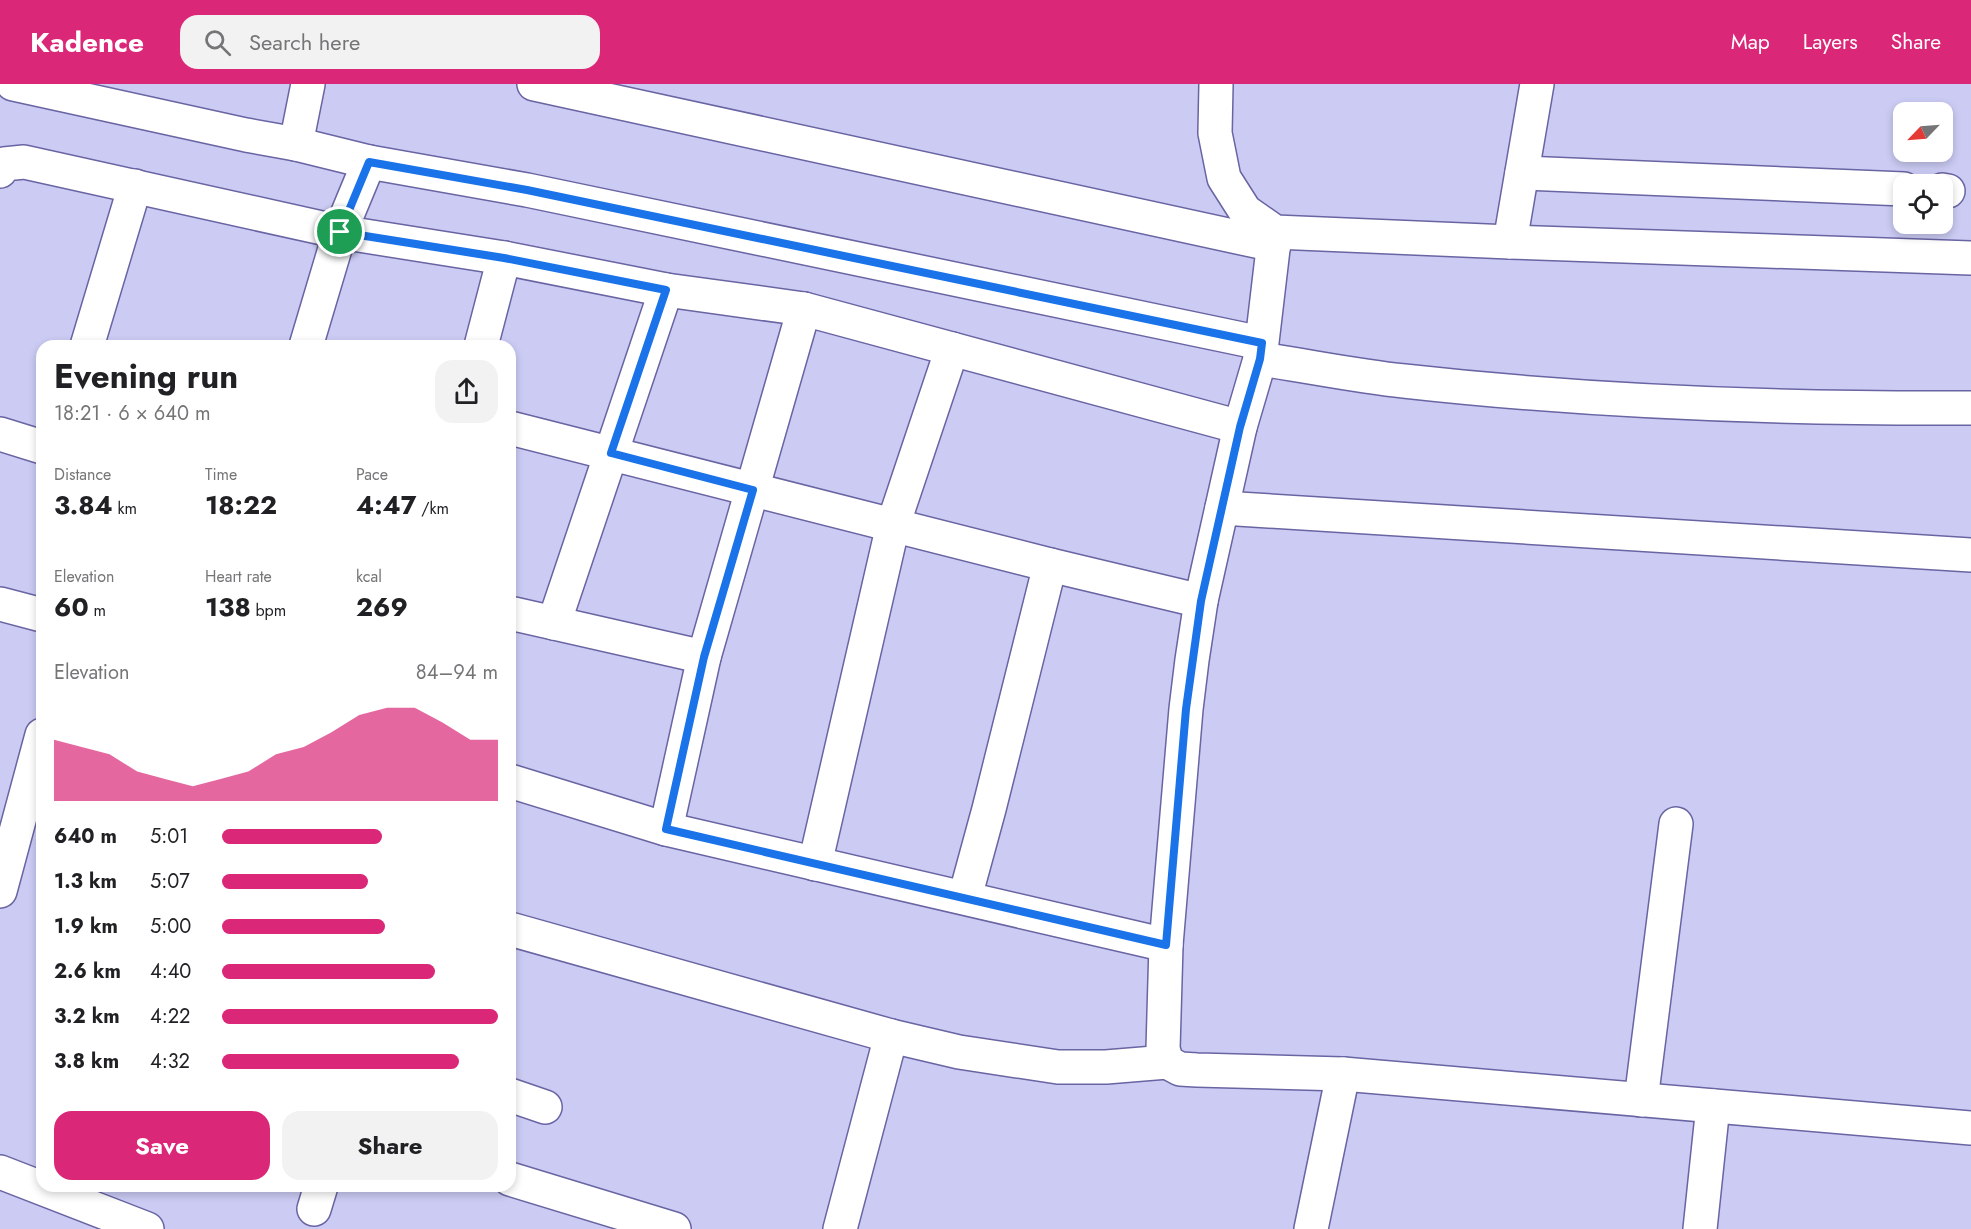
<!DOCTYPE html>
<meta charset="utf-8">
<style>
body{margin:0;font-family:Jost,sans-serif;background:#f2f2f2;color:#202124;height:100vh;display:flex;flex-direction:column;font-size:22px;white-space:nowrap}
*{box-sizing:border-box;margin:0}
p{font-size:20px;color:#757577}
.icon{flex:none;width:33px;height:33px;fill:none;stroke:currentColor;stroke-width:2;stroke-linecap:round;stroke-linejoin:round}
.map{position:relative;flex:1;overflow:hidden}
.side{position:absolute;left:36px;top:256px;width:480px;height:852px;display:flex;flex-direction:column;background:#fff;border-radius:18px;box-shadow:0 3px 9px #0003}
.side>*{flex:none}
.needle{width:39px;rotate:245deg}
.tools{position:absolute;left:1893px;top:18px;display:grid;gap:12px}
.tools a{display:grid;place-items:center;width:60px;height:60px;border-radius:12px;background:#fff;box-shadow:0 3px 9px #0003;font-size:30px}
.pin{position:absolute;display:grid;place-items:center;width:51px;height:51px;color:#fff;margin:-26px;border:3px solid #fff;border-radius:50%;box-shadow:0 2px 6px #0007}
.round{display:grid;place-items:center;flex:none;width:63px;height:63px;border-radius:18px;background:#f2f2f2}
.summary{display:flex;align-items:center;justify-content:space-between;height:102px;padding:0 18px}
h1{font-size:33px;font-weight:700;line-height:45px}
.metrics{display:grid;grid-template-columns:repeat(3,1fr);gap:9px;height:102px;padding:6px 18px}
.metrics div{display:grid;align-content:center}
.metrics b{font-size:26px;font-weight:700}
.metrics small{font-size:16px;font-weight:400}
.metrics p{font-size:16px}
.chart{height:168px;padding:12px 18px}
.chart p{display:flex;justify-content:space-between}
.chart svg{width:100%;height:108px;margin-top:6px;fill:#db2777;opacity:.7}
.primary-button{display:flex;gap:12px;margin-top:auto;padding:12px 18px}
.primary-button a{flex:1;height:69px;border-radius:18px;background:#db2777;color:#fff;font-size:24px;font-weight:700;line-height:69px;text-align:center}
.primary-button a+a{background:#f2f2f2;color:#202124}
ul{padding:0 18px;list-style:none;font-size:20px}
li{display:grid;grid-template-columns:96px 72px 1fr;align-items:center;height:45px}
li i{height:15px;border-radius:8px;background:#db2777}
header{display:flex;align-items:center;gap:36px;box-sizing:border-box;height:84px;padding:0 30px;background:#db2777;color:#fff}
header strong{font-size:28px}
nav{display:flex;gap:33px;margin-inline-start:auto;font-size:21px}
.search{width:420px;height:54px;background:#f2f2f2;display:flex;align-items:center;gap:15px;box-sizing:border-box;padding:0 21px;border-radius:18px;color:#757577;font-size:22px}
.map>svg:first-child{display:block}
</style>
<header>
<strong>Kadence</strong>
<div class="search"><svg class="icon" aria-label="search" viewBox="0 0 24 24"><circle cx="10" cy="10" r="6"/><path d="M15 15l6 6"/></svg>Search here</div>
<nav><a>Map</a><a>Layers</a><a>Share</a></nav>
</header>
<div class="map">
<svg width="1971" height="1145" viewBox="0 0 1971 1145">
<rect width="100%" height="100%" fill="#cbcbf4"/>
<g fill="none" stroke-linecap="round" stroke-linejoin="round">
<defs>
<g id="minor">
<path d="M13,0L246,51L296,60L369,78L527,106L1261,259"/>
<path d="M534,0L1274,161"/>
<path d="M1216,0L1215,49L1224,94L1245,127L1275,148L1510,158L1971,174"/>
<path d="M296,60L308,0"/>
<path d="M0,87L4,80L24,78L340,148L504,174L666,206L804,225L1240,343"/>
<path d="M1522,89L1904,105"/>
<path d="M1942,106L1948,107"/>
<path d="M1275,148L1260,275L1240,343L1201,517L1192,576L1186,625L1166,861L1163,965L1167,978L1180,985L1197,986L1343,990L1971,1044"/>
<path d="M1510,158L1537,0"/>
<path d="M87,262L135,102"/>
<path d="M306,262L340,148L369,78"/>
<path d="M481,262L504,174"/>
<path d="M1260,275C1308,282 1356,292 1404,297C1592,318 1782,325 1971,324"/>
<path d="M510,344L1050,481L1201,517"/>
<path d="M0,350L42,363"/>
<path d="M1222,424L1971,471"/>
<path d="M0,520L42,531"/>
<path d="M510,529L704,573"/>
<path d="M554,539L666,206"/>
<path d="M510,697L666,745L1166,861"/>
<path d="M666,745L704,573L804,225"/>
<path d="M815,780L893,441L952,265"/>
<path d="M0,807L42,651"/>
<path d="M965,813L989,725L1050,481"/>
<path d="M510,845L891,952L959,968L1058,983H1106L1167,978"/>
<path d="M510,1011L545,1023"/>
<path d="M1641,1016L1676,740"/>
<path d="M0,1088L147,1145"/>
<path d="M510,1095L674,1145"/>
<path d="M314,1125L321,1102"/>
<path d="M840,1145L891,952"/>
<path d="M1311,1145L1343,990"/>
<path d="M1700,1145L1713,1022"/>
</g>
</defs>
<use href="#minor" stroke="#6964a2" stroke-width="36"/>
<use href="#minor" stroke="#fff" stroke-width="33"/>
</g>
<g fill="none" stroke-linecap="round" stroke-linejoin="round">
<defs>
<path id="route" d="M369,78L527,106L1262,259L1260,275L1240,343L1201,517L1186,625L1166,861L666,745L704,573L753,406L611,369L666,206L504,174L340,148Z"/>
</defs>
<use href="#route" stroke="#fff" stroke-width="12"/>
<use href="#route" stroke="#1a73e8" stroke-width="8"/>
</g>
</svg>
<div class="tools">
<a><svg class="needle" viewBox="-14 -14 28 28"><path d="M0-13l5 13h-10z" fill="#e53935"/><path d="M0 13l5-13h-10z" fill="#757577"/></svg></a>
<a><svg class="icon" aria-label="locate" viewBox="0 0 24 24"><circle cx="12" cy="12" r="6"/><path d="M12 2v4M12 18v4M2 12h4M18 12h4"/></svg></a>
</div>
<div class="pin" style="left:340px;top:148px;background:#1e9e55"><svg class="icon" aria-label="arrive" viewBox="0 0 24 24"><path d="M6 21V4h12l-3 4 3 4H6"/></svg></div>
<section class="side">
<div class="summary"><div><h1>Evening run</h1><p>18:21 · 6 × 640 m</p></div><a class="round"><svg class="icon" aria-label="share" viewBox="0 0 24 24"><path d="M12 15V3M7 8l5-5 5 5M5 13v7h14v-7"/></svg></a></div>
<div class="metrics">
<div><p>Distance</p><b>3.84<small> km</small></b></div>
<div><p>Time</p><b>18:22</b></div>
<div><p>Pace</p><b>4:47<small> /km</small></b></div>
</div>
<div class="metrics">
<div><p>Elevation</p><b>60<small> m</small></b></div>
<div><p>Heart rate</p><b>138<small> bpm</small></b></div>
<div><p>kcal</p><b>269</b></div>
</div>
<div class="chart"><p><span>Elevation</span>84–94 m</p>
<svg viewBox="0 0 160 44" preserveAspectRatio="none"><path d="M0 44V19L10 22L20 25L30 32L40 35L50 38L60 35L70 32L80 25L90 22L100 16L110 9L120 6L130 6L140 12L150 19L160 19V44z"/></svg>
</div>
<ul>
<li><b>640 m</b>5:01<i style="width:58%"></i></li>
<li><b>1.3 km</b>5:07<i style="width:53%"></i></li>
<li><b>1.9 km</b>5:00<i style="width:59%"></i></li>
<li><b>2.6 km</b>4:40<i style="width:77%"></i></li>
<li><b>3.2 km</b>4:22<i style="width:100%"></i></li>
<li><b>3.8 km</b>4:32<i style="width:86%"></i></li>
</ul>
<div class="primary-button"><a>Save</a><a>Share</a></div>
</section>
</div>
